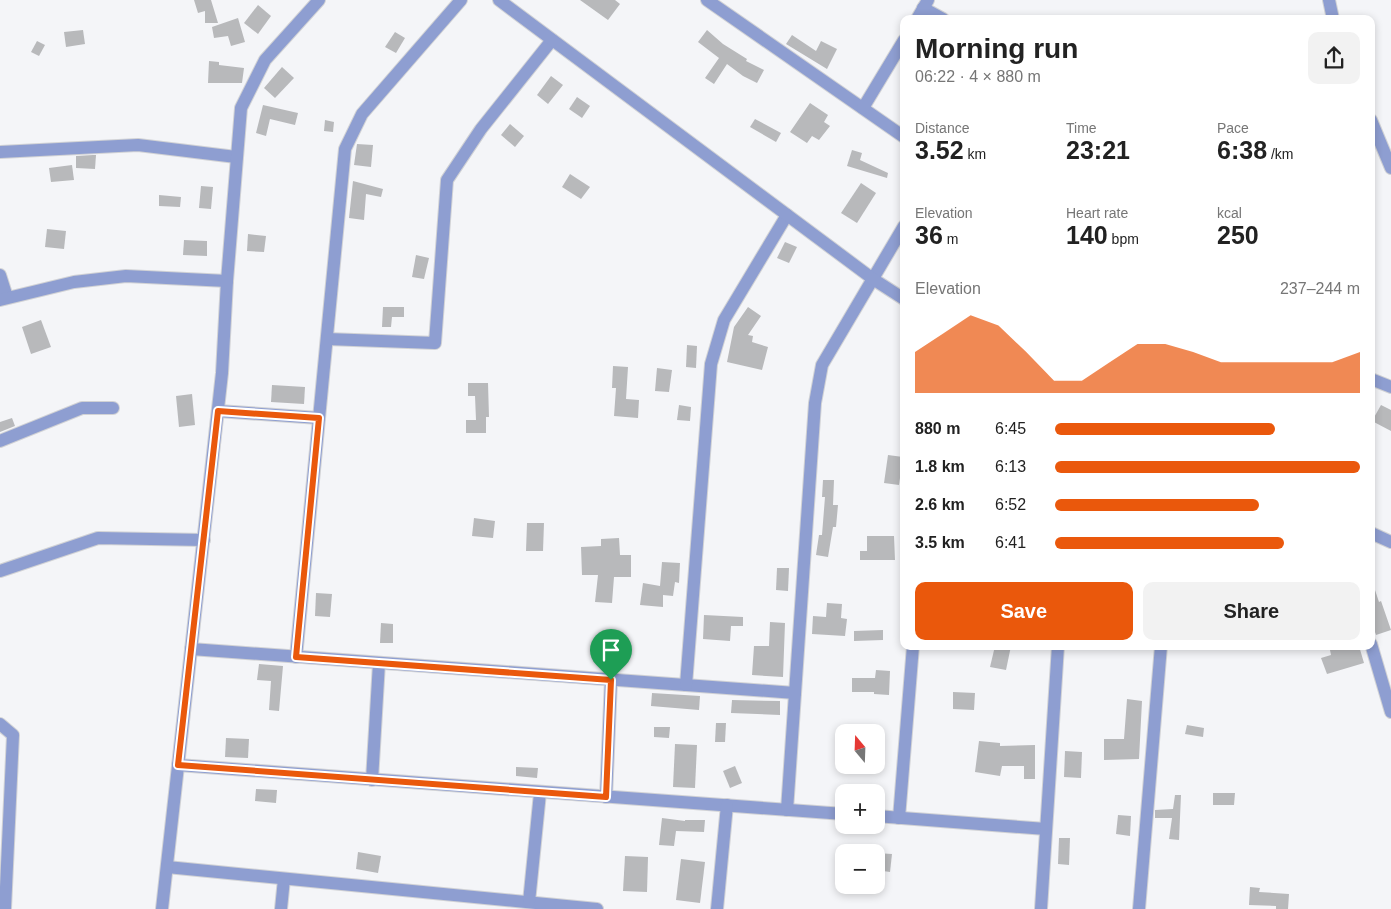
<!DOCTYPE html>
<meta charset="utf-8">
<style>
body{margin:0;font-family:Arial,sans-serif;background:#f2f2f2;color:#222;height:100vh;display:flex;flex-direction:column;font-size:19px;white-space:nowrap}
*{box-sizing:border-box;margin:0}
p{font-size:16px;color:#767676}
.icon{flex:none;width:28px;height:28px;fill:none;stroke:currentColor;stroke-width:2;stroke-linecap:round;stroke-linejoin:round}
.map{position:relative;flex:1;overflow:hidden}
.drawer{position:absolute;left:900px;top:15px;width:475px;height:635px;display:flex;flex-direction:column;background:#fff;border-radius:10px;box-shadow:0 2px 8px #0003}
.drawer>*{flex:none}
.needle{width:32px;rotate:341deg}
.controls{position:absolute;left:835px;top:724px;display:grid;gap:10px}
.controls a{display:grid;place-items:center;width:50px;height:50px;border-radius:10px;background:#fff;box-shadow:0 2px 8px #0003;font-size:25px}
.pin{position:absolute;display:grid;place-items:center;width:42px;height:42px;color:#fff;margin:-51px -21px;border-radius:50% 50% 50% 0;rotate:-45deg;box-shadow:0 0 5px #0007}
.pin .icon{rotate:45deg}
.round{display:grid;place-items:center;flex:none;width:52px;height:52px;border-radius:10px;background:#f2f2f2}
.summary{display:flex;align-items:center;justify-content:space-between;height:85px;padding:0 15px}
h1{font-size:28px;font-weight:700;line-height:38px}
.figures{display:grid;grid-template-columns:repeat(3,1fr);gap:8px;height:85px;padding:5px 15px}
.figures div{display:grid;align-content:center}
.figures b{font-size:25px;font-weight:700}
.figures small{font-size:14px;font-weight:400}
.figures p{font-size:14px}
.chart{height:140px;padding:10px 15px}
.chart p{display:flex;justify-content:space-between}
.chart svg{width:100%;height:90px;margin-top:5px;fill:#ea580c;opacity:.7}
.button{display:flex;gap:10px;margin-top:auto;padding:10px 15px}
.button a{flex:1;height:58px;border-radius:10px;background:#ea580c;color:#fff;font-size:20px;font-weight:700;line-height:58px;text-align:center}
.button a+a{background:#f2f2f2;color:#222}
ul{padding:0 15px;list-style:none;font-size:16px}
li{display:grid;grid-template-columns:80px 60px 1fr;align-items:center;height:38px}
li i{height:12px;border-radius:6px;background:#ea580c}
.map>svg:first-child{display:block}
</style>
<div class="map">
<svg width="1391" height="909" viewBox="0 0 1391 909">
<rect width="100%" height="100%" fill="#f4f5f8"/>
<g fill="#b8b9bb">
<path d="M194,0H211L218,23H205V11L198,13Z"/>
<path d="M580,0H615L620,4L608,20Z"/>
<path d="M258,5L271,16L258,34L244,23Z"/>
<path d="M238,18L245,42L231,46L228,36L214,38L212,27Z"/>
<path d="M83,30L85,44L66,47L64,32Z"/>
<path d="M707,30L723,44L747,59L746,61L764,70L757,83L743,76L727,64L714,84L705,78L719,58L698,42Z"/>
<path d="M395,32L405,38L396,53L385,47Z"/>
<path d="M792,35L816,51L821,41L837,49L827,69L786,44Z"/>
<path d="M37,41L45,45L39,56L31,52Z"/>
<path d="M209,61L219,62V65L244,68L242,83H208Z"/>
<path d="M282,67L294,78L275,98L264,88Z"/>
<path d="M551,76L563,85L548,104L537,95Z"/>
<path d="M577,97L590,106L582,118L569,109Z"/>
<path d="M810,103L828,115L824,122L830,126L819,140L812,136L807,143L790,132Z"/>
<path d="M263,105L298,113L295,125L270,119L266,136L256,133Z"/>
<path d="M755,119L781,133L776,142L750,127Z"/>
<path d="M325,120L334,122L333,132L324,131Z"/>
<path d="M510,124L524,136L515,147L501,135Z"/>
<path d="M357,144L373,145L371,167L354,165Z"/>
<path d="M852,150L862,153L860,160L888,173L887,178L847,166Z"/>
<path d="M93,155H96L95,169L76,168V156Z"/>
<path d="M72,165L74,180L51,182L49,168Z"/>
<path d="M570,174L590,187L581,199L562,187Z"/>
<path d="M353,181L383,189L381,197L366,194L364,220L349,218Z"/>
<path d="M861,183L876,193L857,223L841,213Z"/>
<path d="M201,186L213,187L211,209L199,208Z"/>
<path d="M159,195L181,197L180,207L159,206Z"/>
<path d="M47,229L66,231L64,249L45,247Z"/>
<path d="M248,234L266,236L264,252L247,251Z"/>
<path d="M184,240L207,241V256L183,255Z"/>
<path d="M785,242L797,247L789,263L777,258Z"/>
<path d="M416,255L429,258L424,279L412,277Z"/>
<path d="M383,307H404V317H392L391,327H382Z"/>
<path d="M748,307L761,316L748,335L753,336L752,342L768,347L762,370L727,362L734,327Z"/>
<path d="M41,320L51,347L31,354L22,327Z"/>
<path d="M687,345L697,346L696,368L686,367Z"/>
<path d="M613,366L628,367L626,399L639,400L638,418L614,416L616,388H612Z"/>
<path d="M657,368L672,370L669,392L655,391Z"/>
<path d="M468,383H488L489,417H486V433H466V420H476L475,396H468Z"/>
<path d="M272,385L305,387L304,404L271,402Z"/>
<path d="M192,394L195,425L179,427L176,396Z"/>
<path d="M679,405L691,407L690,421L677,420Z"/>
<path d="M1381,405L1391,410V431L1372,421Z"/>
<path d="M12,418L15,426L0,432V422Z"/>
<path d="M888,455L903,457L899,485L884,483Z"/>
<path d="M823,480H834L833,505H838L836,527H833L828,557L816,555L819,535H822L825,497H822Z"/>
<path d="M474,518L495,521L493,538L472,536Z"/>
<path d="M527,523H544L543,551H526Z"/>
<path d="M867,536H894L895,560H860V551H867Z"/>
<path d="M619,538L620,555H631V577H614L612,603L595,602L598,575H582L581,547L601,546V539Z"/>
<path d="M662,562L680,563L679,583L675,582L673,596L663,595V607L640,605L643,583L660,586Z"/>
<path d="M777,568H789L788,591L776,590Z"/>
<path d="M1371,584H1373L1379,602L1381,601L1391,630L1376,635L1371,620Z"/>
<path d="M316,593L332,594L330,617L315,616Z"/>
<path d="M827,603L842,604L841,618L847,619L845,636L812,634L813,616L826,617Z"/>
<path d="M704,615L743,617V626H731L730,641L703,639Z"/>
<path d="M770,622L785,623L783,677L752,675L754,646H769Z"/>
<path d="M381,623L393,624V643H380Z"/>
<path d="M883,630V640L854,641V631Z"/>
<path d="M601,637L629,639L627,661L599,659Z"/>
<path d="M995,646H1011L1006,670L990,667Z"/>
<path d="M1341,646H1359L1364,663L1327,674L1321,658L1331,655L1330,650Z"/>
<path d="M259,664L283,666L279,711L269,710L271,681L257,680Z"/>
<path d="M876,670L890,671L889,695L874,694V692H852V678H875Z"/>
<path d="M953,692L975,693L974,710L953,709Z"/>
<path d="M652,693L700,696L699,710L651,706Z"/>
<path d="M1127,699L1142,701L1139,759L1104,760V739H1124Z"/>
<path d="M732,700L780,701V715L731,713Z"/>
<path d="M716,723H726L725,742H715Z"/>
<path d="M1187,725L1204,728L1203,737L1185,734Z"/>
<path d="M654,727H670L669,738L654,737Z"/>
<path d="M226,738L249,739L248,758L225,757Z"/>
<path d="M979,741L1000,743V746L1035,745V779H1024V766H1002L1000,776L975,772Z"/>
<path d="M675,744L697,745L695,788L673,787Z"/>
<path d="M1065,751L1082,752L1081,778L1064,777Z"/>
<path d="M735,766L742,783L730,788L723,771Z"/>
<path d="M516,767L538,768L537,778L516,776Z"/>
<path d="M256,789L277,790L276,803L255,801Z"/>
<path d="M1213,793H1235L1234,805H1213Z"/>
<path d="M1175,795H1181L1179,840L1169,839L1172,818H1155V810L1173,809Z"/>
<path d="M1118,815L1131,816L1130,836L1116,834Z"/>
<path d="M662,818L685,821V820H705L704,832L676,831L674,846L659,845Z"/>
<path d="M1059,838H1070L1069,865L1058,864Z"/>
<path d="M358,852L381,856L378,873L356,869Z"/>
<path d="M876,853L892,854L890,872L876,870Z"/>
<path d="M625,856L648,857L647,892L623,891Z"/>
<path d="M681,859L705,862L700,903L676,900Z"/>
<path d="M1250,887L1260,888L1259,892L1289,894L1288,909H1276V906L1249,905Z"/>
</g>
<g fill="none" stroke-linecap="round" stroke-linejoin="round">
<defs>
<g id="minor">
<path d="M707,0L904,137"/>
<path d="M923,8L943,19"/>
<path d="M917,19L928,0"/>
<path d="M863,108L904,40"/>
<path d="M0,152L138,145L236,157"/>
<path d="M0,275L7,297"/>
<path d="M0,300L74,282L126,276L227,281"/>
<path d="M327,339L435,343L447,180L481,129L552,40"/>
<path d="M1371,379L1391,387"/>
<path d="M218,411L319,418"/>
<path d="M0,441L82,408H113"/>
<path d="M0,571L98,538L204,540"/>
<path d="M1371,644L1391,712"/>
<path d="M191,649L795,693"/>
<path d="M296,657L345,149L362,114L461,0"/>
<path d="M686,685L711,364L724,320L787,215"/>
<path d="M0,724L13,735L5,909"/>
<path d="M178,765L844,814"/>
<path d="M372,780L379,663"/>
<path d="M606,797L611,680"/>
<path d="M787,810L815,403L822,365L904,226"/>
<path d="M876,816L1046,829"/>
<path d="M899,818L913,646"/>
<path d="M167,867L597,909"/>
<path d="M529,902L540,793"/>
<path d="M281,909L284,879"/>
<path d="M717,909L727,805"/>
<path d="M1041,909L1058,646"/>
</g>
<g id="tertiary">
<path d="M499,0L873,279L904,299"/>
<path d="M1329,0L1333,19"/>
<path d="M1371,120L1391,168"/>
<path d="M1371,533L1391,542"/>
<path d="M162,909L222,373L227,281L241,108L265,60L319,0"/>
<path d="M1139,909L1161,646"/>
</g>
</defs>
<use href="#minor" stroke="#d1d2d5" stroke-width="14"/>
<use href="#tertiary" stroke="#d1d2d5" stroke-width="14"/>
<use href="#minor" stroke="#8e9ed1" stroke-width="12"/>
<use href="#tertiary" stroke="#8e9ed1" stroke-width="12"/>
</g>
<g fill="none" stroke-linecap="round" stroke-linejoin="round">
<defs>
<path id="route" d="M218,411L319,418L296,657L611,680L606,797L178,765Z"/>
</defs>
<use href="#route" stroke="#fff" stroke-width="10"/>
<use href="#route" stroke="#ea580c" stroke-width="6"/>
</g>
</svg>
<div class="controls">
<a><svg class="needle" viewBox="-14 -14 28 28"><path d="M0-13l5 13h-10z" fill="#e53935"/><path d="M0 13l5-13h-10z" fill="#767676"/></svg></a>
<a>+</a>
<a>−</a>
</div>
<div class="pin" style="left:611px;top:680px;background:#1e9e55"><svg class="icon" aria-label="arrive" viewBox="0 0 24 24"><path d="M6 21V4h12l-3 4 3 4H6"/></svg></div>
<section class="drawer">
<div class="summary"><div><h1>Morning run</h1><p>06:22 · 4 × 880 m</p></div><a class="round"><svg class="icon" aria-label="share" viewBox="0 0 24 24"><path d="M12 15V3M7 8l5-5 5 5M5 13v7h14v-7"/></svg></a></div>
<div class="figures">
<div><p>Distance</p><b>3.52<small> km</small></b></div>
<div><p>Time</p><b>23:21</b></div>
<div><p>Pace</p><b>6:38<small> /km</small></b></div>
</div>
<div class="figures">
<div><p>Elevation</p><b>36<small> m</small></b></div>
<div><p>Heart rate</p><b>140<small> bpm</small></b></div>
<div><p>kcal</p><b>250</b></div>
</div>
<div class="chart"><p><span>Elevation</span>237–244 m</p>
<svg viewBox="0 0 160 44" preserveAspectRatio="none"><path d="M0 44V24L10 15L20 6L30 11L40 24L50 38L60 38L70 29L80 20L90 20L100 24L110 29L120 29L130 29L140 29L150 29L160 24V44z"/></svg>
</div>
<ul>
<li><b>880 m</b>6:45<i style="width:72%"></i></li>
<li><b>1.8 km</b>6:13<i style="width:100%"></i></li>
<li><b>2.6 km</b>6:52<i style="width:67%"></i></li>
<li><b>3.5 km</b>6:41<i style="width:75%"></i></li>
</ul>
<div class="button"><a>Save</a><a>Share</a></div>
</section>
</div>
